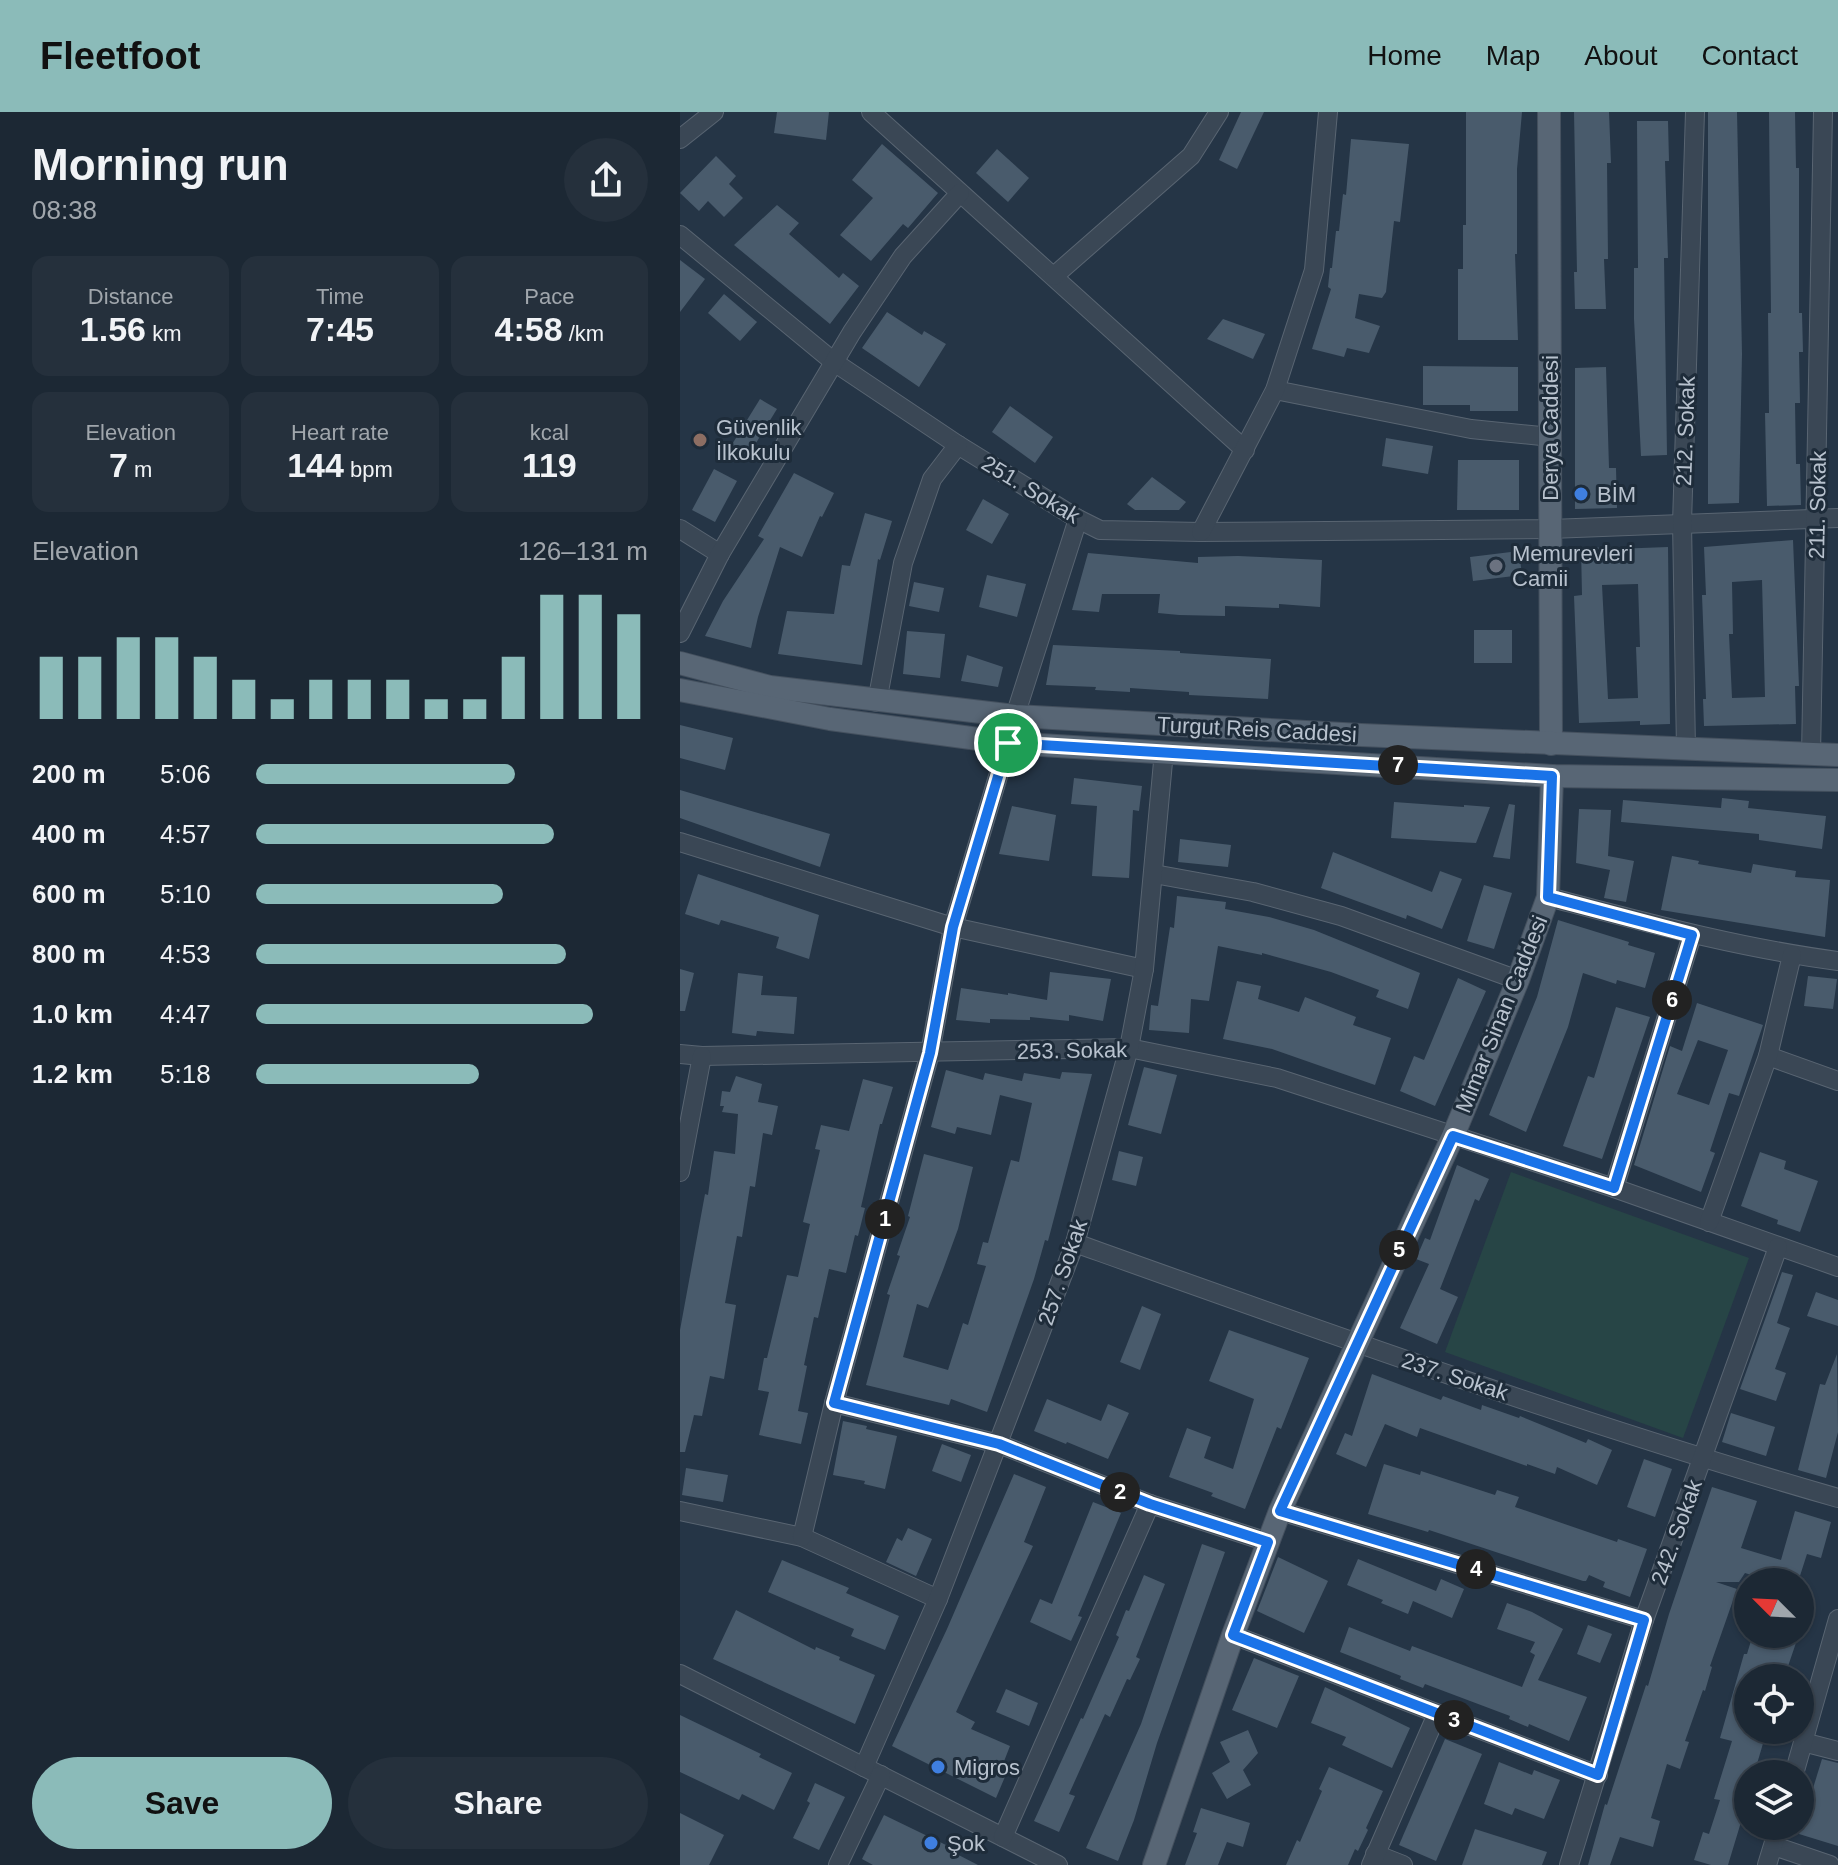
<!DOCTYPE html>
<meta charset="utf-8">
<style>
body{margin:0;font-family:Helvetica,sans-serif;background:#25303c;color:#f1f3f6;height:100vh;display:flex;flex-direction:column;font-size:30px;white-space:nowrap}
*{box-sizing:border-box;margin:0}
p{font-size:26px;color:#a0a6ac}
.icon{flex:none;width:44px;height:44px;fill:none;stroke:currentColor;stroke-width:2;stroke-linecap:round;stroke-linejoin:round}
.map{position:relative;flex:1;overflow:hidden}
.side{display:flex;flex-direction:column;background:#1c2834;width:680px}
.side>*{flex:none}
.needle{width:52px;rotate:294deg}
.fabs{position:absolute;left:1054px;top:1456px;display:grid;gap:16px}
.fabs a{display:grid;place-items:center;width:80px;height:80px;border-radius:50%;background:#1c2834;box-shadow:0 2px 6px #0004,0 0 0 2px #3a444f;font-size:40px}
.pin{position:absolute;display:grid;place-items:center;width:68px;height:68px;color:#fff;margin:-34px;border:4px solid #fff;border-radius:50%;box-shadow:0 2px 8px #0007}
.km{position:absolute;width:40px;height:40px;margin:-20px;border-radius:50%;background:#222;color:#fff;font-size:22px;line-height:40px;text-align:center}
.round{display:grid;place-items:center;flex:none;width:84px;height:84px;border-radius:42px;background:#25303c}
.headline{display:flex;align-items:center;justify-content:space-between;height:136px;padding:0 32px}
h1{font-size:44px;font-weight:600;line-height:60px}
.stats{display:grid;grid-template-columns:repeat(3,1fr);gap:12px;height:136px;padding:8px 32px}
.stats div{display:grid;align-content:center;border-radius:16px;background:#25303c;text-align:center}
.stats b{font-size:34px;font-weight:600}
.stats small{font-size:22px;font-weight:400}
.stats p{font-size:22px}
.chart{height:224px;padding:16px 32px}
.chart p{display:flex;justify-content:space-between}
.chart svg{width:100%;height:144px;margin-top:8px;stroke:#8bbbb9;stroke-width:6}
.button{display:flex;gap:16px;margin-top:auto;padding:16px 32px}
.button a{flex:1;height:92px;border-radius:48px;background:#8bbbb9;color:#111;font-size:32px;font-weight:600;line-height:92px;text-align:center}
.button a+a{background:#25303c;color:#f1f3f6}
ul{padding:0 32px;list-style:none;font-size:26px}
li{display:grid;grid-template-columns:128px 96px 1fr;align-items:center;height:60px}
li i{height:20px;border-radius:10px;background:#8bbbb9}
header{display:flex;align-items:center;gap:48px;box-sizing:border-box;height:112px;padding:0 40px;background:#8bbbb9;color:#111}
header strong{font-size:38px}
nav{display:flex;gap:44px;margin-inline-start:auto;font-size:28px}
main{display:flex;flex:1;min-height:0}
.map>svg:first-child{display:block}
</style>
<header>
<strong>Fleetfoot</strong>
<nav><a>Home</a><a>Map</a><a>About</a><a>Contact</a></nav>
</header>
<main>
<section class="side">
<div class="headline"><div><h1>Morning run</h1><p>08:38</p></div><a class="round"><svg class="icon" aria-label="share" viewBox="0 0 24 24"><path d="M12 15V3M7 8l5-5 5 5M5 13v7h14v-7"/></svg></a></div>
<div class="stats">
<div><p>Distance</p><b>1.56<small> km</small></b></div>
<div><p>Time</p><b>7:45</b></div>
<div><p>Pace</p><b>4:58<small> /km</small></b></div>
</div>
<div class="stats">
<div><p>Elevation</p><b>7<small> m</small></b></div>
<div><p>Heart rate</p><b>144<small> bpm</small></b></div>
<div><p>kcal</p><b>119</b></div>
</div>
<div class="chart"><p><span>Elevation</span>126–131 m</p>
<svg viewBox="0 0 160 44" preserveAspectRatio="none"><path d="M5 44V25M15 44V25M25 44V19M35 44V19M45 44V25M55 44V32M65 44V38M75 44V32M85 44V32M95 44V32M105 44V38M115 44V38M125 44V25M135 44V6M145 44V6M155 44V12"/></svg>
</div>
<ul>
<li><b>200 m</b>5:06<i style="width:66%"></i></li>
<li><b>400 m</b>4:57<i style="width:76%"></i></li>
<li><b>600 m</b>5:10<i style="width:63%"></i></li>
<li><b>800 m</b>4:53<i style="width:79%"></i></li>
<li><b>1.0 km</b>4:47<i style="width:86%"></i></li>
<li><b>1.2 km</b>5:18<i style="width:57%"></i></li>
</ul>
<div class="button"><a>Save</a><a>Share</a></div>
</section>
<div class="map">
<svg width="1158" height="1753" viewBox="0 0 1158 1753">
<rect width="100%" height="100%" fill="#253546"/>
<path fill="#274546" d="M831,1060L1069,1146L1003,1326L765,1240Z"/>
<g fill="#495b6c" fill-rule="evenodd">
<path d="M97,0H149L146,28L94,21Z"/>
<path d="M561,0H584L557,57L539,48Z"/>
<path d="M786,0H842L837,57V142H835L838,228H778V157H783V113H786Z"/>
<path d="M894,0H929L931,51H927L928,147H924L926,197H895L894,160H897Z"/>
<path d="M1028,0H1057L1062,242L1059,391L1028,392Z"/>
<path d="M1089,0H1115L1116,56H1119V201H1122L1123,240H1119L1120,291H1115L1116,352H1120L1121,393L1087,394L1085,301H1089L1088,201H1091Z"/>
<path d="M957,9H988L989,49H985L988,146H984L987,343L961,344L954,207V156H958Z"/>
<path d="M671,27L729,32L720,110L714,109L706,180L702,186L679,182L675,206L700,214L689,241L667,236L664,245L632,237L651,177L648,175L650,156H652L656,119H659L663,82L666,83Z"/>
<path d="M202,32L258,81L228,116L223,112L191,149L160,123L193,86L172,68Z"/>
<path d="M317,37L349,66L328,90L296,61Z"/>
<path d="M36,44L56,64L49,72L63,86L44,105L28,89L19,99L0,81Z"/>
<path d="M97,93L119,111L109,122L159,166L163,161L179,174L150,212L54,133Z"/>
<path d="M0,148L25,167L0,200Z"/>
<path d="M44,182L77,210L60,229L28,201Z"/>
<path d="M207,200L242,223L244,219L266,232L239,275L182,236Z"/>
<path d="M543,207L585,222L573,247L527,227Z"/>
<path d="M743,254L838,255V299H790V293H743Z"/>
<path d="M926,255L929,356H936L937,396L895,397V256Z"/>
<path d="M80,287L97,297L68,344L51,334Z"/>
<path d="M330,294L373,325L355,351L312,320Z"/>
<path d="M706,326L753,334L748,362L702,354Z"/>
<path d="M778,348H839V398H777Z"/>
<path d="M34,357L57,369L35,410L12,398Z"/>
<path d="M114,361L154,381L142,405L140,404L122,445L100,435L78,505L71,536L25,524L43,489L84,427L78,424Z"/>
<path d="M472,365L506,390L499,398H455L447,392Z"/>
<path d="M303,387L329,402L312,432L286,418Z"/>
<path d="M185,401L212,409L200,448L198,447L182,553L98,542L107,499L154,502L162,453L170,454Z"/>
<path d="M1113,428L1119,574H1115L1116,612L1024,614L1023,587H1026L1022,483H1026L1024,435ZM1082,468L1085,585L1052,586L1049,522H1053L1052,470Z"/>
<path d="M935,435V437L988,435L990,612L960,613V609L899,611L894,484L902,483L901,436ZM958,472L960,535H956L958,586L928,587L922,473Z"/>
<path d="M839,439L842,463L793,469L790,445Z"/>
<path d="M408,441L518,451V445L558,444L642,448L640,495L599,492V496L545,494V504L499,503L478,501L480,482H422L419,500L392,498Z"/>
<path d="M307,463L346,472L337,505L299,495Z"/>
<path d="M234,470L264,476L259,500L229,494Z"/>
<rect x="794" y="518" width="38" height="33"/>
<path d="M227,519L265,522L260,566L223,562Z"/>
<path d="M373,533L500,539V541L591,547L588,587L509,583V580L450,576V580L415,578L416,575L366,573Z"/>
<path d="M287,543L323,555L318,575L281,569Z"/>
<path d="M0,613L53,626L45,658L0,646Z"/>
<path d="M394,666L462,674L459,699L453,698L449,766L412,764L417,694L391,692Z"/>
<path d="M0,678L150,722L140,755L0,706Z"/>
<path d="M1042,686L1069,689L1068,696L1146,704L1142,737L1079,728V722L941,710L943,688L1041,696Z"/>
<path d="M714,690L784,695V693L810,695L796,731L759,729L711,726Z"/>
<path d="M829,692L835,693L830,747L813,745Z"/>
<path d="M332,694L376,703L369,749L319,742Z"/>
<path d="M899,697L931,698L928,744L954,749L946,790L924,786L930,758L896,751Z"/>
<path d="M500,727L551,733L548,755L498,750Z"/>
<path d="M653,740L752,780L760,759L782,767L762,817L727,803L726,807L641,776Z"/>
<path d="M992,744L1019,749L1018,752L1071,761L1073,752L1116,759L1115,765L1150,768L1145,825L981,798Z"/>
<path d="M18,762L139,803L129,847L96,836L99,825L41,808L39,813L5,802Z"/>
<path d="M804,773L832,781L814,837L787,829Z"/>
<path d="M497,784L546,790L545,797L589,805L634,818L740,861L728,897L696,885L699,878L651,860L582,841V843L538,834L529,889L511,887L509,921L469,918L471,893L478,894L490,815L494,816Z"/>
<path d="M878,808L949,830L948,833L975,841L965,876L937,868L936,872L903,861L888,915L846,1020L809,1003L857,885Z"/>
<path d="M0,857L14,861L5,899H0Z"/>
<path d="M370,860L431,867L423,909L389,903V909L350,905V908L310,907V911L276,908L281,876L328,883V881L367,888Z"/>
<path d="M58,861L83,864L81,883L117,885L114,922L77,919L76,924L52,921Z"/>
<path d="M1128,864L1157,867L1153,897L1124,894Z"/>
<path d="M778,866L806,879L755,994L720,979L734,944L744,948Z"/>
<path d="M557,869L581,874L578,887L619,900L625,885L676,905L673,913L711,926L695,973L592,937L543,927Z"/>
<path d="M1017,891L1083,913L1059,984L1049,981L1030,1039L1035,1041L1021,1080L954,1053L990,934L1002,939ZM1018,928L1048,938L1029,993L997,982Z"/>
<path d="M936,895L970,905L922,1047L883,1034L908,964L914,966Z"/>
<path d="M464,955L497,963L481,1022L448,1013Z"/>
<path d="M266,958L303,968L305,961L342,969L344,961L380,967L382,960L412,962L368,1129L365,1128L354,1167L307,1300L271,1287L269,1293L186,1273L210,1183L207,1182L220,1144L217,1143L230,1105L228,1104L244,1042L293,1055L278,1117L263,1158L248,1196L237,1192L223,1245L268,1258L283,1211L288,1213L306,1154L297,1152L303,1130L308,1131L331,1048L339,1050L352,991L320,983L311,1023L277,1015L275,1022L251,1015Z"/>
<path d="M56,964L82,972L78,990L98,994L92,1023L83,1021L75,1075L70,1074L62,1125L57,1124L45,1191L56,1193L44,1267L30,1264L22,1304L14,1303L5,1340H0V1218L25,1082L28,1083L34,1039L55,1042L58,1002L42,1000L44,994H40L42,979L50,980Z"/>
<path d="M183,967L213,975L202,1012H200L181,1095L185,1096L178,1124L175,1123L166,1161L149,1157L138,1206L134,1205L124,1253L127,1254L118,1299L128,1301L121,1332L79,1323L89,1280L78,1278L84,1246H87L107,1163L118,1165L130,1112L123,1110L140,1038L135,1037L141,1013L169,1019Z"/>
<path d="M439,1039L463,1045L456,1074L432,1068Z"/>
<path d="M1080,1040L1106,1049L1104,1057L1138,1069L1120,1120L1097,1112L1098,1108L1061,1094Z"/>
<path d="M777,1053L809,1067L799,1089L795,1087L760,1177L778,1185L757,1232L720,1216L749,1152L736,1147L745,1126L750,1128Z"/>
<path d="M1102,1160L1113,1163L1097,1211L1110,1216L1095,1257L1106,1261L1096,1289L1060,1277Z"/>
<path d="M1136,1180L1158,1188V1214L1127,1204Z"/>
<path d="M462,1194L481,1202L460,1258L440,1250Z"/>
<path d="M549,1218L629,1246L601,1317L597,1315L565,1397L531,1384L533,1381L489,1365L507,1316L531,1325L524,1346L553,1357L574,1287L529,1269Z"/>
<path d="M1157,1242L1158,1320L1146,1366L1118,1358L1140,1272L1145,1273Z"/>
<path d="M692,1262L761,1288L763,1284L801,1298L802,1293L839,1306L840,1304L906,1331L908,1327L932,1338L917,1373L877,1355L875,1362L847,1352V1354L740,1316L737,1325L705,1312L686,1355L656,1342L665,1321L672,1324Z"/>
<path d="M367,1287L421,1309L428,1292L449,1301L428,1347L387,1330L386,1332L354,1319Z"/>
<path d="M1051,1301L1095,1315L1086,1344L1042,1330Z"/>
<path d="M163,1309L187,1314L186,1317L217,1324L205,1377L184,1372L185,1369L153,1363Z"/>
<path d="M262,1332L291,1343L281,1370L252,1359Z"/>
<path d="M964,1347L992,1357L975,1405L947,1395Z"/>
<path d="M704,1352L740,1363L741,1359L815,1383L817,1378L839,1385L835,1395L937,1430L938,1427L967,1437L950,1485L923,1475L925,1470L909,1463L906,1469H903L749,1418L748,1420L688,1402Z"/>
<path d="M6,1356L48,1363L43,1390L2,1383Z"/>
<path d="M334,1362L366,1375L344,1430L353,1434L276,1600L295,1610L291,1617L330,1634L321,1657L327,1660L316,1686L212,1634L267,1517Z"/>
<path d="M1032,1375L1077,1389L1061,1436L1101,1448L1115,1399L1151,1410L1141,1446L1127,1442L1118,1470H1093L1065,1461L1059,1470H1036L1057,1477L1030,1554L1032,1555L1025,1579L1023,1578L1005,1629L1009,1630L1000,1657L987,1652L971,1706L980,1709L973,1735L940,1725L930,1753H908L925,1692L927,1693L966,1573L968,1574L989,1502Z"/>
<path d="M413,1390L441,1401L398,1504L402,1505L391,1529L350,1510L360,1487L372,1492Z"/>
<path d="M228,1416L252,1427L236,1464L206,1450L217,1426L222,1429Z"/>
<path d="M522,1432L545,1440L477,1631L454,1708L438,1749L406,1736L461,1612Z"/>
<path d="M598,1445L648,1469L624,1521L577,1499Z"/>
<path d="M678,1447L756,1479L761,1467L784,1477L772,1506L733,1489L728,1502L701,1491L703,1488L667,1473Z"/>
<path d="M102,1448L169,1476L166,1481L219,1504L205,1538L171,1524L174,1517L88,1480Z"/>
<path d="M464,1463L485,1472L456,1545L460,1547L450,1568L447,1567L430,1605L425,1602L389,1682L395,1684L379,1720L354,1709L401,1606L403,1607L439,1525L436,1523L446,1498L449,1499Z"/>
<path d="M827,1491L852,1500L883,1517L858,1568L907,1585L889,1629L849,1612L848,1615L829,1607L830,1604L745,1572L743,1576L720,1567L721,1564L660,1540L669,1515L730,1539L732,1534L842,1575L855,1543L850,1540L855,1530L817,1517Z"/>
<path d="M56,1498L135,1538L136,1535L160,1545L159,1548L195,1563L175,1612L33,1547Z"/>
<path d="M908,1513L932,1522L920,1551L897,1542Z"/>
<path d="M1073,1522H1119L1104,1566H1068V1618H1087L1074,1662H1068V1687L1048,1753H1031L1014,1748L1023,1720L1029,1722L1040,1688L1034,1687L1052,1629L1040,1626L1064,1542H1067Z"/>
<path d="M574,1546L619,1564L597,1616L552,1598Z"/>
<path d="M645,1575L730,1616L712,1656L662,1633L666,1625L631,1611Z"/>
<path d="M326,1577L358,1591L349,1614L316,1600Z"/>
<path d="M0,1603L81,1642L79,1645L112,1661L94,1698L62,1682L59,1688L0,1660Z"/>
<path d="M568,1618L578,1641L563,1658L571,1673L547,1687L532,1661L550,1650L540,1630Z"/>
<path d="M765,1627L802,1642L756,1749L719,1733Z"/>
<path d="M1142,1647L1158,1651V1734L1119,1722Z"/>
<path d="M819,1650L852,1663L854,1658L880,1668L864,1707L835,1696L832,1703L804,1692Z"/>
<path d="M649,1655L703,1679L686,1716L688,1718L678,1739L675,1737L668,1753H606L617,1728L620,1730L642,1679L639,1677Z"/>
<path d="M135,1671L165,1685L139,1738L113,1726L130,1691L127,1689Z"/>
<path d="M521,1696L570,1711L563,1735L547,1730L538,1753H505L517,1721L513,1720Z"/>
<path d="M0,1701L44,1723L29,1753H0Z"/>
<path d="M204,1703L266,1733L265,1736L298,1753H193L182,1747Z"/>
<path d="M795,1717L867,1740L862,1753H782Z"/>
</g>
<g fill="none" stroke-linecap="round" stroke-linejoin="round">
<defs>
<g id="minor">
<path d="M191,0L565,338"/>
<path d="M0,27L34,0"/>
<path d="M0,123L154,250L278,333L398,407L420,418L521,420L870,417L1158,406"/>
<path d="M374,164L511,44L539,0"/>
<path d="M595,278L791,317L871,325"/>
<path d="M0,417L40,442"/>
<path d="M521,420L595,278L634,158L648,0"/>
<path d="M0,521L40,442L172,220L223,144L280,81"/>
<path d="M197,590L223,451L252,367L278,333"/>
<path d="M335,604L398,407"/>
<path d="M1006,637L1002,411L1015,0"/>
<path d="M1131,643L1143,0"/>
<path d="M0,730L273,815L464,857"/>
<path d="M474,762L573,780L661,804L838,868"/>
<path d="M868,785C964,810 1059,836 1158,849"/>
<path d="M0,942L22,944L449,936L597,966L934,1076L1158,1155"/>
<path d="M1088,944L1158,969"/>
<path d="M0,1060L22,944"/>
<path d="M934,1076L1012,823"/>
<path d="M1029,1110L1088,944L1112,843"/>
<path d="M395,1131C647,1221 900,1312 1158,1386"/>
<path d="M154,1291L319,1332L470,1392L588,1430"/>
<path d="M0,1399L122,1425L258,1487"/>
<path d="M600,1399L964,1508"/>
<path d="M122,1425L154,1291L250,941L273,815L328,631"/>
<path d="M553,1523L918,1663"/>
<path d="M0,1562L378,1753"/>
<path d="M1123,1630L1158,1639"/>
<path d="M184,1655L258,1487L395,1131L449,936L464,857L484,639"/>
<path d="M1114,1662L1158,1507"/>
<path d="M323,1725L470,1392"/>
<path d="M1094,1734L1150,1753"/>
<path d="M695,1742L723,1753"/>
<path d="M158,1753L201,1663"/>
<path d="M691,1753L757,1602"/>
<path d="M889,1753L964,1508L1098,1135"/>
<path d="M1087,1753L1099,1714"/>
</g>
<g id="major">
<path d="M869,0L871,632"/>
<path d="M0,551L90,575L335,604L681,623L1158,643"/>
<path d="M0,578L150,607L328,631L872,664L1158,668"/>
<path d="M474,1753L553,1523L600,1399L773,1024L838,868L868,785L872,664"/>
</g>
</defs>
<use href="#minor" stroke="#596572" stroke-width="20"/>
<use href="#major" stroke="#44505e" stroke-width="24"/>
<use href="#minor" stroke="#3a4755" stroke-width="18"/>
<use href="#major" stroke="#586675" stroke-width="22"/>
</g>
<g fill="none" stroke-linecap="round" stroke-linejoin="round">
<defs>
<path id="route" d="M328,631L872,664L868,785L1012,823L934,1076L773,1024L600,1399L964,1508L918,1663L553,1523L588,1430L470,1392L319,1332L154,1291L250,941L273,815Z"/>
</defs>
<use href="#route" stroke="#fff" stroke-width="16"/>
<use href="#route" stroke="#1a73e8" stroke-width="10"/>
</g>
<circle fill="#8d6e63" stroke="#1e2c3a" stroke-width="3" cx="20" cy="328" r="8"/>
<g fill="#3f7fe0" stroke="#1e2c3a" stroke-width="3">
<circle cx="901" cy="382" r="8"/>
<circle cx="258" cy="1655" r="8"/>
<circle cx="251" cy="1731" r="8"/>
</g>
<circle fill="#6b7280" stroke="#1e2c3a" stroke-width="3" cx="816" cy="454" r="8"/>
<g text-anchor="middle" stroke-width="6" stroke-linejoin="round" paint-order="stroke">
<g font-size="22" fill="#b8c2ce" stroke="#1e2c3a" text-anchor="start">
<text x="36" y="323">Güvenlik<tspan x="36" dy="25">İlkokulu</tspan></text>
<text x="917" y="390">BİM</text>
<text x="832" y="449">Memurevleri<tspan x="832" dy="25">Camii</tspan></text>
<text x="274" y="1663">Migros</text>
<text x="267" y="1739">Şok</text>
</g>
<g font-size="22" fill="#b8c2ce" stroke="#1e2c3a">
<text transform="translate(870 316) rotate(-90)" y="8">Derya Caddesi</text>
<text transform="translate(1005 319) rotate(-88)" y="8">212. Sokak</text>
<text transform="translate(351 377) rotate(31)" y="8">251. Sokak</text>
<text transform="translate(1137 393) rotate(-89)" y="8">211. Sokak</text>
<text transform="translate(577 617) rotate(3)" y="8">Turgut Reis Caddesi</text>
<text transform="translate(821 902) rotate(-68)" y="8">Mimar Sinan Caddesi</text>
<text transform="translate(392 938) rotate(-1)" y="8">253. Sokak</text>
<text transform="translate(382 1160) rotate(-71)" y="8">257. Sokak</text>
<text transform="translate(775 1264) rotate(18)" y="8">237. Sokak</text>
<text transform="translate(996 1420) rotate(-70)" y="8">242. Sokak</text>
</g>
</g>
</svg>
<div class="fabs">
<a><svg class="needle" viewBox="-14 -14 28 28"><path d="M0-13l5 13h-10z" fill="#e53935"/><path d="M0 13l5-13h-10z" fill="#a0a6ac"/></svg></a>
<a><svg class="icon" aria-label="locate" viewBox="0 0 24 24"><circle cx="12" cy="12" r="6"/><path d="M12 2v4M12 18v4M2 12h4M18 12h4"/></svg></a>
<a><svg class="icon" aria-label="layers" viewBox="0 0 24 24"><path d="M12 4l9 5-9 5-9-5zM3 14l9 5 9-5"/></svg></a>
</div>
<div class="pin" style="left:328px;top:631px;background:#1e9e55"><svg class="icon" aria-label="arrive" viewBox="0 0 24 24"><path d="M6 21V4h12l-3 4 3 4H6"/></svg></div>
<b class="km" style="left:205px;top:1107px">1</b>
<b class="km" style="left:440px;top:1380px">2</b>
<b class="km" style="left:774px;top:1608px">3</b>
<b class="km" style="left:796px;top:1457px">4</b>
<b class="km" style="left:719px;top:1138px">5</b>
<b class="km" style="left:992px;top:888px">6</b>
<b class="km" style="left:718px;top:653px">7</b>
</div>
</main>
